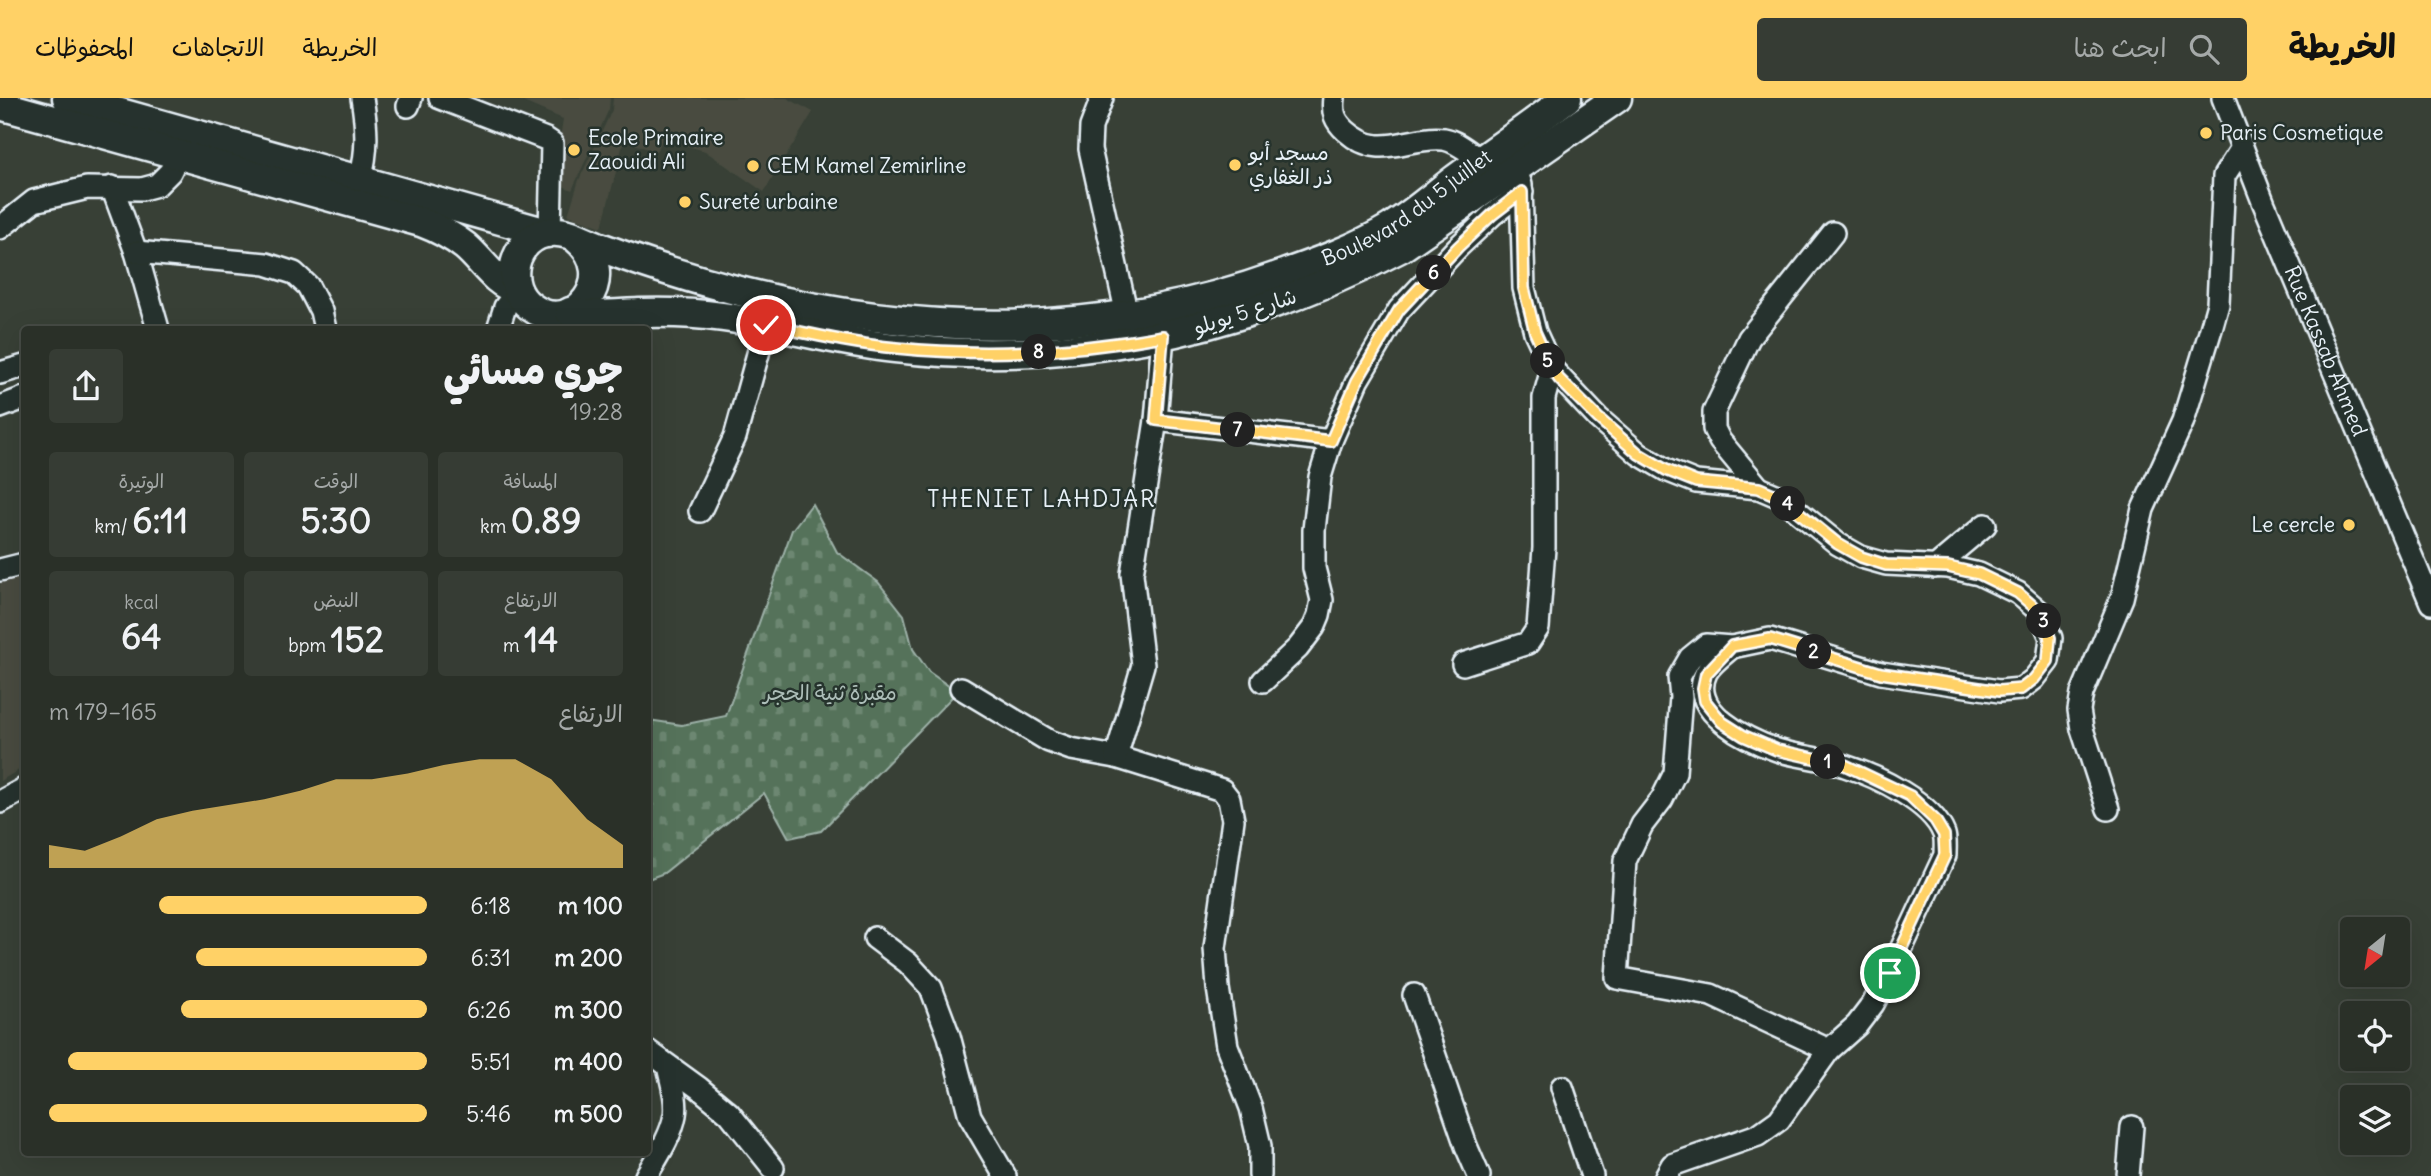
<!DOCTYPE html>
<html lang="ar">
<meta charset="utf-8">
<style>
body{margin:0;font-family:Delius,"Playpen Sans Arabic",sans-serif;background:#363c34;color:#f1f3f6;direction:rtl;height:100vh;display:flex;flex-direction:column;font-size:26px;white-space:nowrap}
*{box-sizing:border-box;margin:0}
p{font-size:23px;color:#a5a9a8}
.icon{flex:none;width:38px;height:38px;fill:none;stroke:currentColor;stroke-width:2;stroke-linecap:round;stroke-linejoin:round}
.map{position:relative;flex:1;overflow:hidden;direction:ltr}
.side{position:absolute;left:21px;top:228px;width:630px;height:830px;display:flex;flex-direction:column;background:#2a3028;border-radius:7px;box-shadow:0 7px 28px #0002,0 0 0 2px #464b45;direction:rtl}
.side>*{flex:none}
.needle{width:46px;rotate:210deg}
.controls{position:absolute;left:2340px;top:819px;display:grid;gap:14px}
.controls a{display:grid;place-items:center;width:70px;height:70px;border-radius:7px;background:#2a3028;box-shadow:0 7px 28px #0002,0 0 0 2px #464b45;font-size:35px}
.pin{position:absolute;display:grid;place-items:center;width:60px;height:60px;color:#fff;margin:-30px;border:4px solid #fff;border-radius:50%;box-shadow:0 2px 7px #0007}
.km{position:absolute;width:35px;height:35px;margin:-18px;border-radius:50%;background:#222;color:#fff;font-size:19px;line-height:35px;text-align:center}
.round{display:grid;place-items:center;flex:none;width:74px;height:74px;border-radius:7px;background:#363c34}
.overview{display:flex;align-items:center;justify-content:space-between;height:119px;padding:0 28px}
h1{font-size:38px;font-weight:800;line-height:52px}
.stats{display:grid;grid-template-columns:repeat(3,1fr);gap:10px;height:119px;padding:7px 28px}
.stats div{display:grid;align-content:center;border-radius:7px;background:#363c34;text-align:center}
.stats b{font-size:35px;font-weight:800}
.stats small{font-size:19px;font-weight:400}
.stats p{font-size:19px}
.chart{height:196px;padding:14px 28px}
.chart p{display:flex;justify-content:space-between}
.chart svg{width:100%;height:126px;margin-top:7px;fill:#ffd166;opacity:.7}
ul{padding:0 28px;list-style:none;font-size:23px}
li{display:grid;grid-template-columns:112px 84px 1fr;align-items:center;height:52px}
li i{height:18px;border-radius:9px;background:#ffd166}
header{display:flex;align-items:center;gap:42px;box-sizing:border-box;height:98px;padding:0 35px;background:#ffd166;color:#111}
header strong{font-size:33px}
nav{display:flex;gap:38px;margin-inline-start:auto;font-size:24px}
.search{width:490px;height:63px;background:#363c34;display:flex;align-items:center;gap:18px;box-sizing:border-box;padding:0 24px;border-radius:7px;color:#a5a9a8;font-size:26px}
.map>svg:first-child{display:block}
</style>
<header>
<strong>الخريطة</strong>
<div class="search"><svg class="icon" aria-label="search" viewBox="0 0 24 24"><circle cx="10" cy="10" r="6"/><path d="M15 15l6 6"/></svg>ابحث هنا</div>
<nav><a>الخريطة</a><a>الاتجاهات</a><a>المحفوظات</a></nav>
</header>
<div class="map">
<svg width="2431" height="1078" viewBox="0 0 2431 1078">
<defs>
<pattern id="cemetery-stones" width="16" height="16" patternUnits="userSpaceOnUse" patternTransform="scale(1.75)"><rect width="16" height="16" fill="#55725a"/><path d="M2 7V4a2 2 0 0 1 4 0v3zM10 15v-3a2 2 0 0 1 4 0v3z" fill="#6d8772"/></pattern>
</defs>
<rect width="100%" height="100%" fill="#384036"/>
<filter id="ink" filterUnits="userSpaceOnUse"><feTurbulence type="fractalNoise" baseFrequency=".0143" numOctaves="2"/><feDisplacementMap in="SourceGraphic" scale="14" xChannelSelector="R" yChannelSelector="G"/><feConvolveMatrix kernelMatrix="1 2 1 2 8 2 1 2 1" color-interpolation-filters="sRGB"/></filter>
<g filter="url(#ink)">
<g fill="#484c40">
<path d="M514,0H610L609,11L572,92L553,84L563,21Z"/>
<path d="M613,0H787L813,14L764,94L705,53L663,41L656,54L624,42L602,129L568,117L579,82L612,12Z"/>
<path d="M24,474V669L0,683V480Z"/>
</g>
<path fill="url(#cemetery-stones)" stroke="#9eb2a9" stroke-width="2" d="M812,406L837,454L878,484L904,517L913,551L929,574L957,594L821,733L789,740L764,695L664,775L648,781V622L682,627L726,618L792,432Z"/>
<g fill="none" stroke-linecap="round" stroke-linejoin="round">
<defs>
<g id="minor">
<path d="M440,0L546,41L552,45L550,134"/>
<path d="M1102,0L1091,29L1090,51L1127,217"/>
<path d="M1334,0C1332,15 1335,23 1346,33C1380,64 1407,37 1444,41C1457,43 1470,55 1481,62"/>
<path id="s1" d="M2223,0L2264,106L2431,505"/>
<path d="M408,8L411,0"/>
<path d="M1512,59L1521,87L1524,190L1535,234L1552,271L1598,320L1639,356L1666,372L1696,384L1759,390L1780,399L1838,446L1861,459L1886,466L1948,469L1979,476L2018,495L2040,514L2051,540L2048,563L2034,581L2021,591L1999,593L1881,575L1770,541L1732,549L1706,547L1690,560L1679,579L1681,599L1675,675L1662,701L1642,727L1625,763L1617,880L1711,897L1829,952"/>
<path d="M360,82C368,53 367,29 362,0"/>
<path d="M112,89L136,154L158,231"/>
<path d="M0,130L34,103L87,90L142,91L157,87L170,74L178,58"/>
<path d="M136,154L266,166L294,175L308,188L321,213L325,231"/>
<path d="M498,231L505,209L517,193"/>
<path d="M0,275L24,268"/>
<path d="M0,309L24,300"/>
<path d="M1156,322L1331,343"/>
<path d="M1759,390L1720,343L1714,331V314L1749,240L1833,135"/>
<path d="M700,413L735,339L766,227"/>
<path d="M1935,469L1985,427"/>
<path d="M0,472L24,466"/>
<path d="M1463,566L1528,545L1538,530L1544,450V300L1552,271"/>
<path d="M1263,583L1298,550L1314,529L1319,517L1322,502L1314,470V432L1320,379L1331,343L1357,283L1399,212L1458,149L1492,117L1522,94"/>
<path d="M961,590L1049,643L1071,651L1116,659L1222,692L1229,701L1233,722L1215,850L1218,890L1227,948L1251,1010L1260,1048V1078"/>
<path d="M1116,659L1143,567L1132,476L1156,322L1163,238"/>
<path d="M0,704L24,691"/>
<path d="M2108,711L2082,631L2079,612L2082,595L2122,500L2143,411L2183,323L2211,231L2218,206L2224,78L2242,50"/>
<path d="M875,840L908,865L931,890L949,938L970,1018L1005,1078"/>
<path d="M1414,897L1466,1048L1479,1078"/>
<path d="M648,953L699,990L729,1015L773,1070"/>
<path d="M1562,989L1592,1078"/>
<path d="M646,1078C657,1059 671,1039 675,1017C678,1002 671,983 668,968"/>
<path d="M1666,1078L1672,1067L1758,1037L1779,1022L1829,952L1857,927L1873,906L1890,875L1945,757C1945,751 1946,742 1944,736C1932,704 1876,678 1845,668C1823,660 1799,659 1777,652C1750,643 1687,614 1706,575C1711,565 1724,556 1732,549"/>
<path d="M2128,1078L2132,1029"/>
</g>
<g id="major">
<path d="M67,0L547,135"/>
<path d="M0,7L421,124C437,130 451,137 465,148C482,162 494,185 516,191"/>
<path id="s2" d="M577,141C622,178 574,241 531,209C502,188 512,139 550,134C567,132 584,143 600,149C821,232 1055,259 1281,177C1318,164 1357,150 1390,130C1413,116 1433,98 1454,82C1492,54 1530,28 1567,0"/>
<path d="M570,214C594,219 615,216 639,215C667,214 695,215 723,219C781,227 837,244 895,250C1074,270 1244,232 1402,149L1617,0"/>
</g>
</defs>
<use href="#minor" stroke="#e8f1f8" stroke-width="26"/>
<use href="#major" stroke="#e8f1f8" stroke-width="33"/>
<use href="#minor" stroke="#26332d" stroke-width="21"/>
<use href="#major" stroke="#26332d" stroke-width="28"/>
</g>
</g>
<g fill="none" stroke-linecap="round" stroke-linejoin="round" filter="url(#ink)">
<defs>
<path id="route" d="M766,227C810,236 853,246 897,250C987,259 1075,254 1163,238L1156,322L1331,343L1357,283L1399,212L1458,149L1492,117L1522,94L1524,190L1535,234L1552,271L1559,281L1598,320L1639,356L1666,372L1696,384L1759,390L1780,399L1838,446L1861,459L1886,467L1948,469L1979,476L2018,495L2040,514L2050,540L2048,563L2034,581L2021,591L1999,593L1881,575L1770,541L1732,548L1706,576L1703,590L1705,603L1722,624L1744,638L1777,652L1845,667L1910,698L1935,722L1944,737L1945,757L1890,875"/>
</defs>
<use href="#route" stroke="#fff" stroke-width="14"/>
<use href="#route" stroke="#ffd166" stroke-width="9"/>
</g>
<g fill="#ffd166" stroke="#26332d" stroke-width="2.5">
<circle cx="2206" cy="35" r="7"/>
<circle cx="574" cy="52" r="7"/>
<circle cx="1235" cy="67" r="7"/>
<circle cx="753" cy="68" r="7"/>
<circle cx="685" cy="104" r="7"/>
<circle cx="2349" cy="427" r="7"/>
</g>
<g text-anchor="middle" stroke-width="5" stroke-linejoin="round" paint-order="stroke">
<g font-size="21" fill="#e8f1f8" stroke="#26332d" text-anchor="start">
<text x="2220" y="42">Paris Cosmetique</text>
<text x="588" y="47">Ecole Primaire<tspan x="588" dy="24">Zaouidi Ali</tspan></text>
<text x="1249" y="62">مسجد أبو<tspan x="1249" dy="24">ذر الغفاري</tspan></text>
<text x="767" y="75">CEM Kamel Zemirline</text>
<text x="699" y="111">Sureté urbaine</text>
<text x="2335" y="434" text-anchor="end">Le cercle</text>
</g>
<g font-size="21" fill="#e8f1f8" stroke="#26332d">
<text dy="7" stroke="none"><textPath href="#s2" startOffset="1122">Boulevard du 5 juillet</textPath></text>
<text transform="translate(1245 214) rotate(-18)" y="7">شارع 5 يويلو</text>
<text dy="7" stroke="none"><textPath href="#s1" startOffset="273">Rue Kassab Ahmed</textPath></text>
</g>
<g font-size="21" fill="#adbeb9" stroke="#26332d">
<text x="830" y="602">مقبرة ثنية الحجر</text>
</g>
<g font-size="23" letter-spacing="2" fill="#e8f1f8" stroke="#26332d">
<text x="1042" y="409">THENIET LAHDJAR</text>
</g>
</g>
</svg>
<div class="controls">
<a><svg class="needle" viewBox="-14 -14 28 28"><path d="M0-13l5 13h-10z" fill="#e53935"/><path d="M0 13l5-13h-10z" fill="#a5a9a8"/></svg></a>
<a><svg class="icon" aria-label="locate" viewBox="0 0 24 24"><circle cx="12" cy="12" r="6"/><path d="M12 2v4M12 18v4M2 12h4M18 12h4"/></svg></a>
<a><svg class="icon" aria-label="layers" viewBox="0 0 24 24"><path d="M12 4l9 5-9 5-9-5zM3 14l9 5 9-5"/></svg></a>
</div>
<div class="pin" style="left:1890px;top:875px;background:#1e9e55"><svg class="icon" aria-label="arrive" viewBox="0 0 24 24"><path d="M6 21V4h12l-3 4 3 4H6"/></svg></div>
<div class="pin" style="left:766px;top:227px;background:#d93025"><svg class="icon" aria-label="check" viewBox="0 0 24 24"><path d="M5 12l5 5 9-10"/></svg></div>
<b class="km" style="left:1828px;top:664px">1</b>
<b class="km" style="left:1814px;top:554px">2</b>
<b class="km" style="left:2044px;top:523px">3</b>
<b class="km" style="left:1788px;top:406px">4</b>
<b class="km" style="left:1548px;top:263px">5</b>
<b class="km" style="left:1434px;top:175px">6</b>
<b class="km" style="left:1238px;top:332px">7</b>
<b class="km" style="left:1039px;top:254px">8</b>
<section class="side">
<div class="overview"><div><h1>جري مسائي</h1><p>19:28</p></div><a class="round"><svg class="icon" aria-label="share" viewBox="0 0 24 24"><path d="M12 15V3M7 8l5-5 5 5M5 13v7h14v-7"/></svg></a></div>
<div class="stats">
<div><p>المسافة</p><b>0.89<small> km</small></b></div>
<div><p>الوقت</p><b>5:30</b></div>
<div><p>الوتيرة</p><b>6:11<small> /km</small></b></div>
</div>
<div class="stats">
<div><p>الارتفاع</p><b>14<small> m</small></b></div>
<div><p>النبض</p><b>152<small> bpm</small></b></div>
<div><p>kcal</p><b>64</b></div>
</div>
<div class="chart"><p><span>الارتفاع</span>165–179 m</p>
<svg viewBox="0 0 160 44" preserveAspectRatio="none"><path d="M0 44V36L10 38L20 33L30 27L40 24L50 22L60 20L70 17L80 13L90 13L100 11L110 8L120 6L130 6L140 13L150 27L160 36V44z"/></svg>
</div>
<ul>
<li><b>100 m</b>6:18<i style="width:71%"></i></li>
<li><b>200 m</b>6:31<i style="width:61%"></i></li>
<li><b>300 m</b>6:26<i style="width:65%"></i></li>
<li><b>400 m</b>5:51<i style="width:95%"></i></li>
<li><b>500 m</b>5:46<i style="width:100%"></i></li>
</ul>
</section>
</div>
